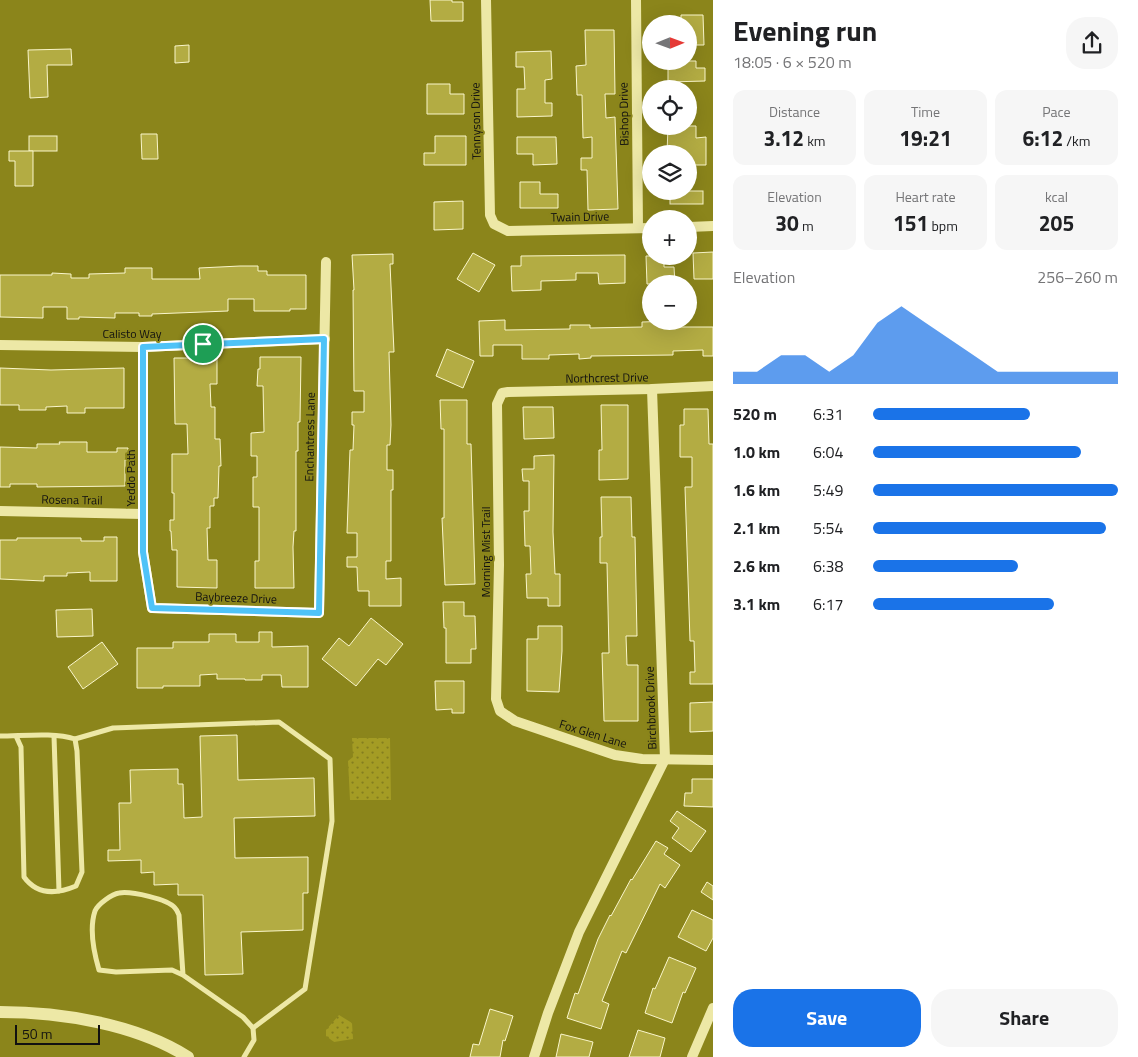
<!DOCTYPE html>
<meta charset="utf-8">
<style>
body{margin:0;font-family:"Titillium Web",sans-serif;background:#f6f6f6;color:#202124;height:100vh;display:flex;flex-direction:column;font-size:19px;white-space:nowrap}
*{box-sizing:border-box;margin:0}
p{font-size:16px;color:#757577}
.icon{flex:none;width:28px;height:28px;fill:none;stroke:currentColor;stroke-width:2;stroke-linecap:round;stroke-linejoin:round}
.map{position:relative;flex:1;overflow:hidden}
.sheet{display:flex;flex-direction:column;background:#fff;width:425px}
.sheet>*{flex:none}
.needle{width:32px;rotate:89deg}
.buttons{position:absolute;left:642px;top:15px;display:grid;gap:10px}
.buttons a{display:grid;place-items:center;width:55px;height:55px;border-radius:50%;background:#fff;box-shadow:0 5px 20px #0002;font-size:25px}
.scale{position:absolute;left:15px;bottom:12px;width:85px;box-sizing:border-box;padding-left:5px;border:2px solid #111;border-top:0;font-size:14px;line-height:18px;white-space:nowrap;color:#111;-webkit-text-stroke:4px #8b851b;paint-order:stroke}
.pin{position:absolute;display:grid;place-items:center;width:42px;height:42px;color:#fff;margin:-21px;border:2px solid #fff;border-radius:50%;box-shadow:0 1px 5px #0007}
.round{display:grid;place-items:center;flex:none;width:52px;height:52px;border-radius:20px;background:#f6f6f6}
.overview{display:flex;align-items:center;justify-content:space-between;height:85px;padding:0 20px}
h1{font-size:28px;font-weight:700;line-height:38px}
.figures{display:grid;grid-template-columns:repeat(3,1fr);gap:8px;height:85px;padding:5px 20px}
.figures div{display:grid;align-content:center;border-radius:12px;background:#f6f6f6;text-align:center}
.figures b{font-size:21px;font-weight:700}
.figures small{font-size:14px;font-weight:400}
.figures p{font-size:14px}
.chart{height:140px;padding:10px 20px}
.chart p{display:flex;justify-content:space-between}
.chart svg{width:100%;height:90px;margin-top:5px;fill:#1a73e8;opacity:.7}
.primary-button{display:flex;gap:10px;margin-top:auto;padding:10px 20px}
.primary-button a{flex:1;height:58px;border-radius:20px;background:#1a73e8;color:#fff;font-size:20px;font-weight:700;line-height:58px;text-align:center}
.primary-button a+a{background:#f6f6f6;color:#202124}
ul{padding:0 20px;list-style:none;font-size:16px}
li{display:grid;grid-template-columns:80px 60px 1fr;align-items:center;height:38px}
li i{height:12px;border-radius:6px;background:#1a73e8}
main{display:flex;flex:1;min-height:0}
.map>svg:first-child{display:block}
</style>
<main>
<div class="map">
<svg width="713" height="1057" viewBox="0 0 713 1057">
<defs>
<pattern id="green-dots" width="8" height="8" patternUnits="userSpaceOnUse" patternTransform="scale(1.25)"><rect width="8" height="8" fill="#a49c24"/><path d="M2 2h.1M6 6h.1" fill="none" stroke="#847e1e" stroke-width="1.8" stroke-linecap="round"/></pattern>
</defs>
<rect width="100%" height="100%" fill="#8b851b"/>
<g fill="url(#green-dots)">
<path d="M352,738H390L391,800H350L348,761L353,757Z"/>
<path d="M339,1015L352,1023L353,1039L334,1042L326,1036V1030Z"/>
</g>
<g fill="#b3ac43" stroke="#faf6cb">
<path d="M430,0H452V2H463V21H431Z"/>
<path d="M681,15H703L704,45H689V24H681Z"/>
<path d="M585,30H614L615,94H605L606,118L615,117L618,209L588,210L587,170H581V158H592V137L583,138L582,95H577L576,66L586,65Z"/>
<path d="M189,45V62L175,63V46Z"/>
<path d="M71,49L72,65H47L48,97L30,98L28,50Z"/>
<path d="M551,51L552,79L545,80V103H552V116L517,117V89H525L524,67H516V52Z"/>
<path d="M668,61H696V68H705V81L668,82Z"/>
<path d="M427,84H450V94H464V114H427Z"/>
<path d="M668,126H696V138L706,137V165H689V154H667Z"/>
<path d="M141,134H157L158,159H142Z"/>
<rect x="29" y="136" width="28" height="15"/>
<path d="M435,136H466V165H424V153H435Z"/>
<path d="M517,137H556L557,164L533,165V154H517Z"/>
<path d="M9,151H33V186H15V161H9Z"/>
<path d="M520,182H540V194H558V208H520Z"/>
<rect x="670" y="191" width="33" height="13"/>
<path d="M463,201V229L434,230V202Z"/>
<path d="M713,252V279H694L693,253Z"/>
<path d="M473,253L495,265L479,292L457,279Z"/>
<path d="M393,254V264H390L394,352H389L391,425L390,445H387V470H393V490H391V561H386V579L401,578V606H369V591H358L357,567H347V557H357V533H347L350,450H353L354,425H352V412H364V391H354L353,290H354L352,255Z"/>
<path d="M625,255V283L599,284L598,273H576V280L541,281V290L512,291L511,266H521V256Z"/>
<path d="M646,256H664V267H674L675,284H647Z"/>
<path d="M240,266H258V271H267V275H306V309H290V311H254V299H228V311L152,314V316H139V313H115V318L79,317V319H67V307H43V318L0,317V275H52V273L71,274V278H89V274L125,273V268H152V279H200L199,268Z"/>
<path d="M505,320V330L570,329V325H590V328L642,327V322L672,321V327H713V356H703V350L673,351V355L591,356V358L579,359V354L549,355V359H522V345H493V356H480L479,321Z"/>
<path d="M447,349L474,361L463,388L436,376Z"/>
<path d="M260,357H301L300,422H298V451H296V531H294L293,547L294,588H255V561H259V507H253V477H257V456H251V433L264,432L263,386H257L258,369H260Z"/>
<path d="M174,358H217V384H210L211,407H215V439H220L221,466H219L218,498H214V506H210V528H207L208,560H217V588L177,587V550H172L171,531H170V520H174V493H172V454H188L187,424H175Z"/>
<path d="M0,368L51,370L124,368V408H85V413H67V406L46,407V410H19V405H0Z"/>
<path d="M440,400H467V444H471L475,584L445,585L442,518H444V429H441Z"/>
<path d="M601,405H628V479L599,480V450H602Z"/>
<path d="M523,407H553L554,438L524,439Z"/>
<path d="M684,409H708L709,444H713V684H690V672H695L694,641H690L685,487H692V457H680V425H684Z"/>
<path d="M59,442H87V452H117V448H128V460H125V486L37,487V484H10V487H0V447L37,448V444H60Z"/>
<path d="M554,455L553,532L555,574H560V606H548V598H527L526,574H531L530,546H525L524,511H529V481H523L522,469H534V456Z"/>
<path d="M601,497H631L632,537H635L637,636H626L627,665H638V721H604L602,653H609L607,563H600V537H602Z"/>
<path d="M104,537H117V581H90V572L67,573V576H44V581L0,579V540H17V538H81V541H104Z"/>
<path d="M443,602H464V616H475L476,649H471V663H446V628H444Z"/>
<path d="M92,609L93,636L57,637L56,610Z"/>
<path d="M371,618L403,644L386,665L378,659L356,686L322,659L339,638L349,646Z"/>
<path d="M538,626H562V651L559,692L527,691V639H538Z"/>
<path d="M259,632H272V647L308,646V687H282L281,675H262V680H245V679H217V674L200,675V686H163V688H137V648H173V642H209V634H236V642H259Z"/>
<path d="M102,642L118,664L83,689L68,667Z"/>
<path d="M435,681H464V713H452V709L436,710Z"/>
<path d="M713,702V731L690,732V703Z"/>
<path d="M237,735L238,780L314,778L315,816L234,818L235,858L308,857V893H303V930L241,932L243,974L205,975L203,895H178V884L154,885V872L141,873V860L108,861V850H120L119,803H131L130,770L178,769V784H183L184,818L202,817L200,736Z"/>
<path d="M692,779H713V807L684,806L685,793H692Z"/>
<path d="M677,811L706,831L691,852L672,838L679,828L670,821Z"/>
<path d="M656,841L668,848L664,854L680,865L665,888L660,884L626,953L622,951L602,1001L609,1004L601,1029L567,1018L575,993L578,994L598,939L610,915L611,916L631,879L632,880Z"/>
<path d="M707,882L713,886V900L701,892Z"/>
<path d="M692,910L713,920V938L706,951L678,937Z"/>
<path d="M669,957L696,968L685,993L683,992L672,1023L645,1013L653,988L655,989Z"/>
<path d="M490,1009L513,1016L505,1041L503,1040L500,1057H470L473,1044L479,1045Z"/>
<path d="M638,1030L665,1038L660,1057H629Z"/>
<path d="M561,1034L593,1042L589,1057H556Z"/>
</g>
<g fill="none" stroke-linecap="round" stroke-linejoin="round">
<g stroke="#ede8a6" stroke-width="5">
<path d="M0,736C22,736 54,732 75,739L77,751L82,872L76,886C57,894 37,895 24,877L21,747L16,736"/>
<path d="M54,736L59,891"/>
<path d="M75,739L113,728L279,722L330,759L332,821L305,989L253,1028"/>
<path d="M183,975L179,915C178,913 177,910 175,908C168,899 131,891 119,893C112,894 98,904 95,911C89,929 94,953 99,970L116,972L172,970L183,975L243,1017L253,1028L254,1040L244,1057"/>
</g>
<g stroke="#ede8a6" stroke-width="10">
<path d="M486,0L490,215L494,224L508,231L651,228"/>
<path d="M636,0L638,228"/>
<path d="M689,227L713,226"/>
<path d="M0,345L143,347L325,339"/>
<path d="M143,347V552L152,608L319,613L326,262"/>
<path d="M713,386L652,389L508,392L502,393L497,404L499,565L496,699L500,711L515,721L615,755L642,759L713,760"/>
<path d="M0,511L143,514"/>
<path d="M534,1057L548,1013L579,932L665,759L652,389"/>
<path d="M692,1057L713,1008"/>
</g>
<path stroke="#ede8a6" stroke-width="12" d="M0,1012C61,1012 136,1024 188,1057"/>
</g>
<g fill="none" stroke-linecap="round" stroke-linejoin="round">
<defs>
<path id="route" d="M324,339L319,613L152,608L143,552V347Z"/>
</defs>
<use href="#route" stroke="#fff" stroke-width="10"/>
<use href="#route" stroke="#4fc3f7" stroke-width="6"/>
</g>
<g text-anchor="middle" stroke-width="4" stroke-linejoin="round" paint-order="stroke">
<g font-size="12" fill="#111" stroke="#8b851b">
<text transform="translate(624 114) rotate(-91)" y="4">Bishop Drive</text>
<text transform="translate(476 121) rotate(-91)" y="4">Tennyson Drive</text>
<text transform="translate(580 217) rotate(-1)" y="4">Twain Drive</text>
<text x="132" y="338">Calisto Way</text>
<text transform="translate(607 378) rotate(-1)" y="4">Northcrest Drive</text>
<text transform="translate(310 437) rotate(-89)" y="4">Enchantress Lane</text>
<text transform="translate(131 478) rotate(-90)" y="4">Yeddo Path</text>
<text transform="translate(72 500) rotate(1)" y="4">Rosena Trail</text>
<text transform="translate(486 552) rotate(-90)" y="4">Morning Mist Trail</text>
<text transform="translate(236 598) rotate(2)" y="4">Baybreeze Drive</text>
<text transform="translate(651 708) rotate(-92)" y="4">Birchbrook Drive</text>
<text transform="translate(593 734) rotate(17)" y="4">Fox Glen Lane</text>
</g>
</g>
</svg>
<div class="buttons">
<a><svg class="needle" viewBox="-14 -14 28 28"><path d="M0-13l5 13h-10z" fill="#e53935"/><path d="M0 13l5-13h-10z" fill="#757577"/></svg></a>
<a><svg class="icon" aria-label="locate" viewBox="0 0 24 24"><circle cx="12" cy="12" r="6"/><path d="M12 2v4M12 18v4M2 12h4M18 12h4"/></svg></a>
<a><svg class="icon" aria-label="layers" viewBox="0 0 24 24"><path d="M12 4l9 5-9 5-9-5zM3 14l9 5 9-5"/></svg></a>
<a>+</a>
<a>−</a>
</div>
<div class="scale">50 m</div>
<div class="pin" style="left:203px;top:344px;background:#1e9e55"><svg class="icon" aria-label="arrive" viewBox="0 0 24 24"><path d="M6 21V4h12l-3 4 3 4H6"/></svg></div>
</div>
<section class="sheet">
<div class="overview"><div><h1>Evening run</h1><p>18:05 · 6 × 520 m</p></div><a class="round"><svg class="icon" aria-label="share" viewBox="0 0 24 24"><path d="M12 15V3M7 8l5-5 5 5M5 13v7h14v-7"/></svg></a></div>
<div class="figures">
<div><p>Distance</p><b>3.12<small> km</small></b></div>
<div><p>Time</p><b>19:21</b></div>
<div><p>Pace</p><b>6:12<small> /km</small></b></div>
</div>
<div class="figures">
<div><p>Elevation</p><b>30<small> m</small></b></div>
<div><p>Heart rate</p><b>151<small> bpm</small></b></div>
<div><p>kcal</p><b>205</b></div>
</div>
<div class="chart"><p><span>Elevation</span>256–260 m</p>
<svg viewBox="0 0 160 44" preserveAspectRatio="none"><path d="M0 44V38L10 38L20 30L30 30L40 38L50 30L60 14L70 6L80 14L90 22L100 30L110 38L120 38L130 38L140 38L150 38L160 38V44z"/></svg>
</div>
<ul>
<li><b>520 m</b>6:31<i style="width:64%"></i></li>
<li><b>1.0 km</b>6:04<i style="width:85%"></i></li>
<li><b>1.6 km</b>5:49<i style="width:100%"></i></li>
<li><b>2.1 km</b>5:54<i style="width:95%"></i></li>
<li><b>2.6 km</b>6:38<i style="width:59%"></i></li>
<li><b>3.1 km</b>6:17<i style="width:74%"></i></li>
</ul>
<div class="primary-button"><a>Save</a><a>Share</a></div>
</section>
</main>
